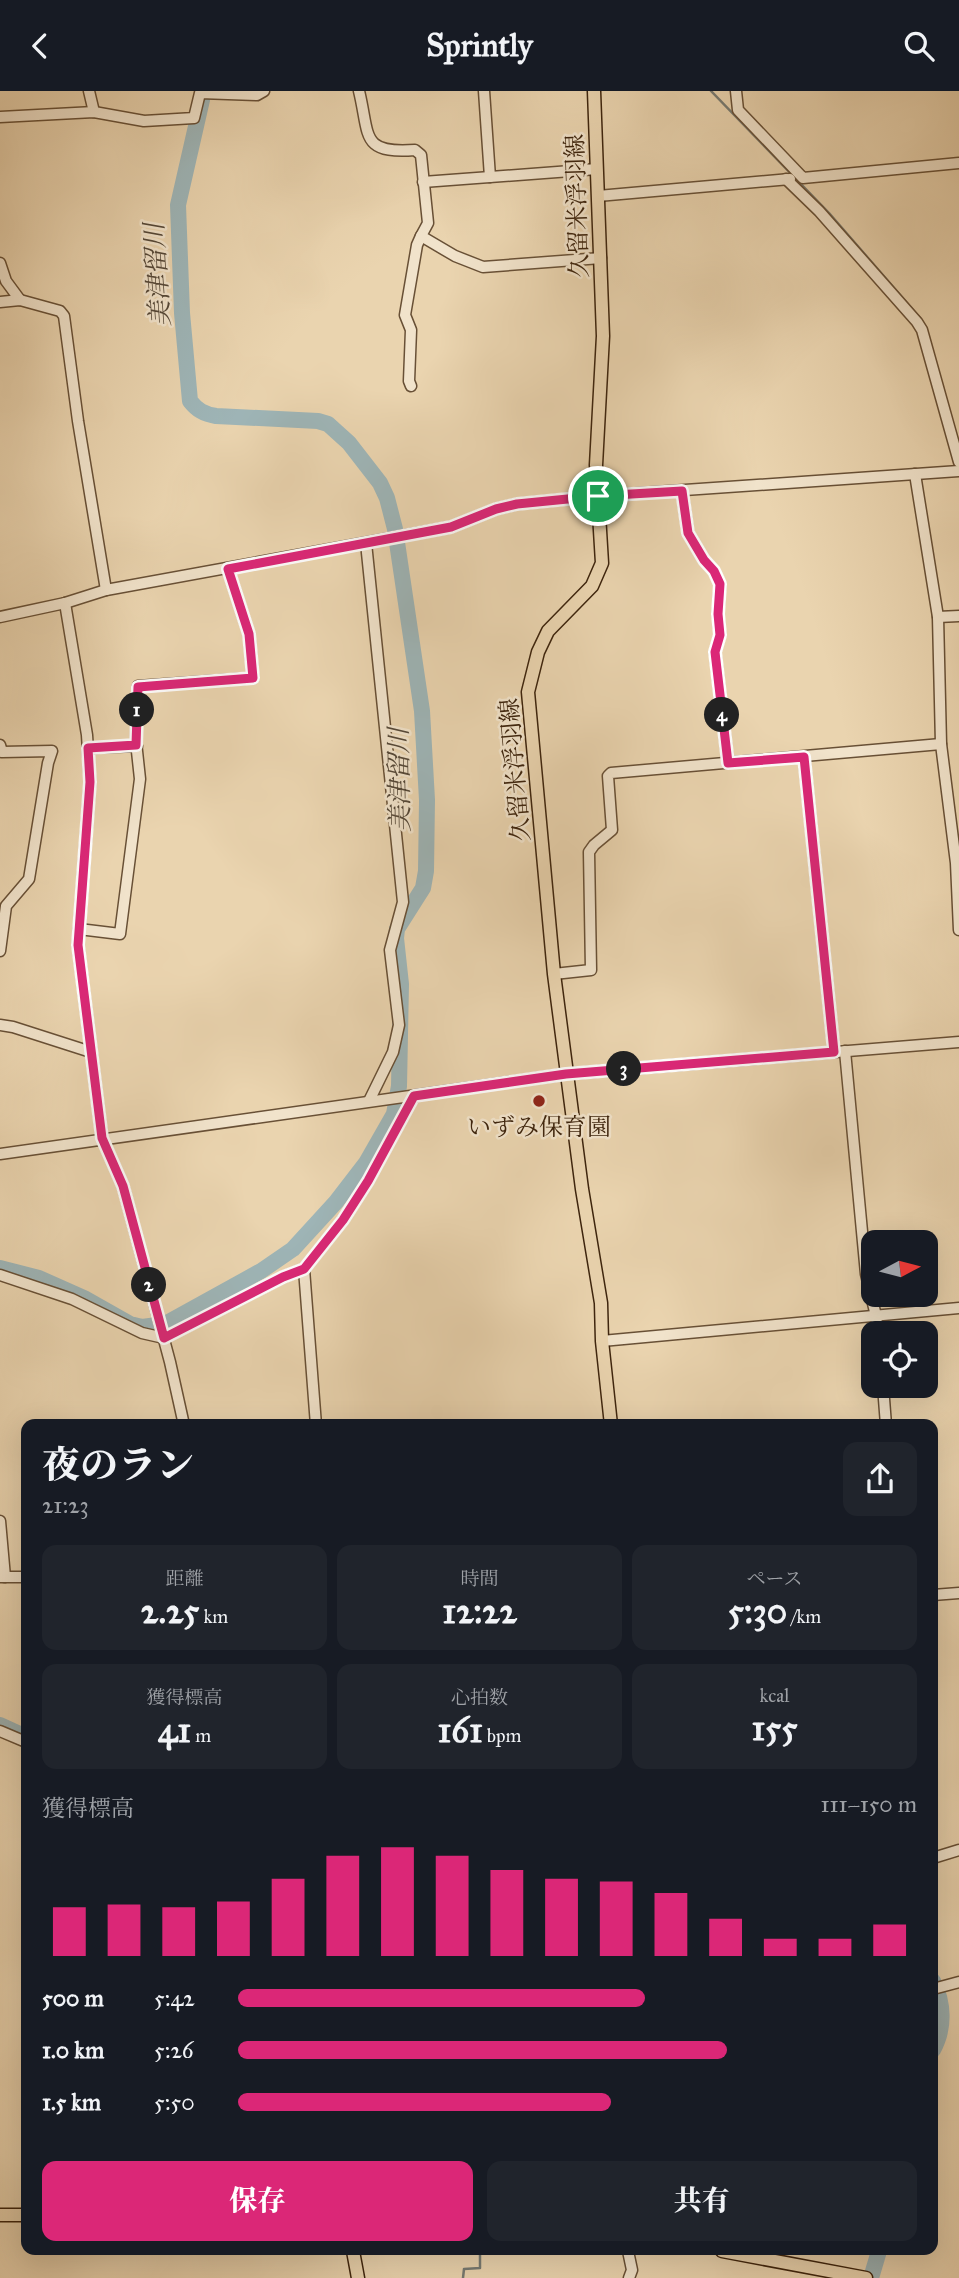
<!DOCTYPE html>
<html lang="ja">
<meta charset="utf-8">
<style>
body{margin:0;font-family:"IM FELL Great Primer","Noto Serif JP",serif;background:#20242c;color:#f1f3f6;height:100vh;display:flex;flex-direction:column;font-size:26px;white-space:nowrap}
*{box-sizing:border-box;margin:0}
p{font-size:23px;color:#9ea1a6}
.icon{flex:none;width:38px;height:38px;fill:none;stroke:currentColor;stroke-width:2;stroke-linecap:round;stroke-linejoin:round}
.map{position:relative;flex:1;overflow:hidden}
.details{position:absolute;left:21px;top:1328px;width:917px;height:836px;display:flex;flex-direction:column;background:#171b24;border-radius:14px;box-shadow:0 7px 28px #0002}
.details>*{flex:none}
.needle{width:46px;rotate:83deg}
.tools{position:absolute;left:861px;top:1139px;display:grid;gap:14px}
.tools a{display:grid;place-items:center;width:77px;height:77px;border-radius:14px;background:#171b24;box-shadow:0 7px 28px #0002;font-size:35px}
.pin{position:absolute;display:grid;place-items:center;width:60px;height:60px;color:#fff;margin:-30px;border:4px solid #fff;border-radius:50%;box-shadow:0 2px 7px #0007}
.km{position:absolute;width:35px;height:35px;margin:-18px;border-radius:50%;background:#222;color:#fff;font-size:19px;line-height:35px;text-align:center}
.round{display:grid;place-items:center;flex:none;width:74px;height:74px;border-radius:14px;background:#20242c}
.overview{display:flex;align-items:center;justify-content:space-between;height:119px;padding:0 21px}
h1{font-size:38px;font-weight:800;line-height:52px}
.figures{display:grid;grid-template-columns:repeat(3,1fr);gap:10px;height:119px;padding:7px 21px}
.figures div{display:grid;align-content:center;border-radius:14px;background:#20242c;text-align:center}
.figures b{font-size:35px;font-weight:800}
.figures small{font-size:19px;font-weight:400}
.figures p{font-size:19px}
.chart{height:196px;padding:14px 21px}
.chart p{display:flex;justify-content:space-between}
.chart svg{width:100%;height:126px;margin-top:7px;stroke:#db2777;stroke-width:6}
.action{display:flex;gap:14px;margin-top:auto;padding:14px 21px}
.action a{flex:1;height:80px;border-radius:14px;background:#db2777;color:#fff;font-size:28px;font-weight:800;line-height:80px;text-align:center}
.action a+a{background:#20242c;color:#f1f3f6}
ul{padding:0 21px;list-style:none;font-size:23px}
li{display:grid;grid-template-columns:112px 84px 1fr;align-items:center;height:52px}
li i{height:18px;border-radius:9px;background:#db2777}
header{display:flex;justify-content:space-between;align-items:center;height:91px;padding:0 21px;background:#171b24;font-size:32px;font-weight:800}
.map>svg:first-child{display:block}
</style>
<header><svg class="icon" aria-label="back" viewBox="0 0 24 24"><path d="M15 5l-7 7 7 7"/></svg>Sprintly<svg class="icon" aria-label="search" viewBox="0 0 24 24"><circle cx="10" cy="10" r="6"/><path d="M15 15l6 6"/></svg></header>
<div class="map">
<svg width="959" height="2187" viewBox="0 0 959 2187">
<rect width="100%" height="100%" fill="#ead4af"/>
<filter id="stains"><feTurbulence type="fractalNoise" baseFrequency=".00286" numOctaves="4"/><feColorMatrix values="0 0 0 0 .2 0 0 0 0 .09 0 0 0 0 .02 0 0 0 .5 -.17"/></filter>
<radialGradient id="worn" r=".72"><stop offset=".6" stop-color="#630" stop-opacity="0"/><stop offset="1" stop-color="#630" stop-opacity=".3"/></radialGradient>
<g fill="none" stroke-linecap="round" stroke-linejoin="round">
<g stroke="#777b73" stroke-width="2.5">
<path d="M711,0L829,122L921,228"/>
<path d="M463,2187L464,2178L480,2177V2160"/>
</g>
<g stroke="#9eb5b7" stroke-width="16">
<path d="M0,1177L39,1187L84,1207L130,1233L142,1236L165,1233L261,1180L293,1158L336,1111L366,1072L394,1023L399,995L401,893L396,847L397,838L423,797L426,780L427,709L422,620L395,438L387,407L380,392L349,352L328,333L318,330L216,325C204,323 197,319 190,310L182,222L178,114L202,9"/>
<path d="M0,1634L24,1645"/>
<path d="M933,1890C944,1912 945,1937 933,1959"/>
<path d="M871,2187L879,2160"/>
</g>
<defs>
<g id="minor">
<path d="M89,0L94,21"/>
<path d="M359,0C370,45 360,63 415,59L421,64L428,132L421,145L455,165L483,176L601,167"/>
<path d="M484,0L490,86"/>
<path d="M736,0L738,19L803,87L959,72"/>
<path d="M0,26L94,21L144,30L194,27L200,2L257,4L264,0"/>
<path d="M786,88L819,120L917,231L922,239L959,371"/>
<path d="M423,91L597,78"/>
<path d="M598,105L790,88"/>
<path d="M0,172L6,190L20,209"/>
<path d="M0,211L20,209L60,220L64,225L78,330L106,499"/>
<path d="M411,295L409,290L411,239L405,224L417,154L421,145"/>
<path d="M915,383L938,526L941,653L956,772L959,839"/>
<path d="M682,400L688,442L704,469L714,480L720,493L718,523L720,544L715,561L728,672"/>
<path d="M366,452L403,811L390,859L399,934L393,961L369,1010"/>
<path d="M65,512L87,644L90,691L78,854L102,1047L123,1095L170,1271L184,1334"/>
<path d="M0,526L65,512L106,499L451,436L496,418L517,413L598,405L959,380"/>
<path d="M938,526L959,525"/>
<path d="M0,654L2,661L52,660L48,672L29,788L6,815L0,860"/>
<path d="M88,657L137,655"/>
<path d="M804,666L834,961"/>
<path d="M79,838L120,843L140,688L136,651L138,595L253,587L249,543L228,478"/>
<path d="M554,883L591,879L589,761L594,754L612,739L608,685L611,682L941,653"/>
<path d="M0,934L13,936L91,961"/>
<path d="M845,960L866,1183L876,1225L878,1242"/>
<path d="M0,1063L566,983L959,951"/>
<path d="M304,1178L316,1334"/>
<path d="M0,1184L72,1208L142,1242L164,1247L283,1186L304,1178L343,1129L368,1090L414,1005"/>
<path d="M602,1250L959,1217"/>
<path d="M883,1295L886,1334"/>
<path d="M0,1430L5,1486"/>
<path d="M1,1486H26"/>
<path d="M933,1504L959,1502"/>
<path d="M0,1640L26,1651"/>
<path d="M933,1767L959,1759"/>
<path d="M933,1898L959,1891"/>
<path d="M628,2160L632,2179L629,2187"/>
</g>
<g id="major">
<path d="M594,0L603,245L596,374L602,472L592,495L548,540L538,561L528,601L554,883L582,1098L601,1212L602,1250L611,1334"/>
<path d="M0,2124H26"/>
<path d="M353,2160L358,2187"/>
<path d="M722,2160L866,2187"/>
</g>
</defs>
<use href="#minor" stroke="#685036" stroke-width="13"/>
<use href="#major" stroke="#3d240d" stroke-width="15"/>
<use href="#minor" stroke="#f1e3cb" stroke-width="10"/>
<use href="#major" stroke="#ead4af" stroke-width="12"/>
</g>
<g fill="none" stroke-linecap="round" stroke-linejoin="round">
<defs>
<path id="route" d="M682,400L688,442L704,469L714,480L720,493L718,523L720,544L715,561L728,672L804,666L834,961L566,983L414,1005L368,1090L343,1129L304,1178L283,1186L164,1247L123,1095L102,1047L78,854L90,691L88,657L136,654L138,596L253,587L249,543L228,478L451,436L496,418L517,413L598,405Z"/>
</defs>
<use href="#route" stroke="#fff" stroke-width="14"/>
<use href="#route" stroke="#db2777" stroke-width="9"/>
</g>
<circle fill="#8f2418" stroke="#f1e3cb" stroke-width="2.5" cx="539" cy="1010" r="7"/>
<g text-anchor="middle" stroke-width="5" stroke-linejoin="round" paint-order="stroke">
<g font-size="24" fill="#3d240d" stroke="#f1e3cb">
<text transform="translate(577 115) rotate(-92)" y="8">久留米浮羽線</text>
<text transform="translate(515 679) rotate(-95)" y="8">久留米浮羽線</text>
</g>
<g font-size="24" fill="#3d240d" stroke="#f1e3cb">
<text x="539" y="1044">いずみ保育園</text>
</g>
<g font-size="26" font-style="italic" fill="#554838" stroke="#f1e3cb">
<text transform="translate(157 184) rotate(-94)" y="9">美津留川</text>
<text transform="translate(399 689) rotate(-91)" y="9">美津留川</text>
</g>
</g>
<rect width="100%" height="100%" filter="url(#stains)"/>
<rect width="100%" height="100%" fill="url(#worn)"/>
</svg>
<div class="tools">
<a><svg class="needle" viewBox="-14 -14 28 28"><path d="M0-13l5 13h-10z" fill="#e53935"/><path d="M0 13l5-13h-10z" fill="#9ea1a6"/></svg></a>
<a><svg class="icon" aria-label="locate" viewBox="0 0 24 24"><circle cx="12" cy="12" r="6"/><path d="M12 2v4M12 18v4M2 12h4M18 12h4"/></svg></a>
</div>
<div class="pin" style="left:598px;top:405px;background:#1e9e55"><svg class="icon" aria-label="arrive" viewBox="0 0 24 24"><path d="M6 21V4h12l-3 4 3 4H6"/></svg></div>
<b class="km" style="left:137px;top:619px">1</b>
<b class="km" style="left:149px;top:1194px">2</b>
<b class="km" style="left:624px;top:978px">3</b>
<b class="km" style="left:722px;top:624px">4</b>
<section class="details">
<div class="overview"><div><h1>夜のラン</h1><p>21:23</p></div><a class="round"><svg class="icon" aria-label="share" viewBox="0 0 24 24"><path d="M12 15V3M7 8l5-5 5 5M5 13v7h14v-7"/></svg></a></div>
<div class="figures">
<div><p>距離</p><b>2.25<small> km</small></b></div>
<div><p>時間</p><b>12:22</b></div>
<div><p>ペース</p><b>5:30<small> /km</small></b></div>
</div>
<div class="figures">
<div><p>獲得標高</p><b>41<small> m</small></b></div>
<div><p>心拍数</p><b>161<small> bpm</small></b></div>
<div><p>kcal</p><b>155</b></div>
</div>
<div class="chart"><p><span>獲得標高</span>111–150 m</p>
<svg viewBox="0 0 160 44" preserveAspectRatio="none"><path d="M5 44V27M15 44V26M25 44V27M35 44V25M45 44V17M55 44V9M65 44V6M75 44V9M85 44V14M95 44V17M105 44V18M115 44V22M125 44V31M135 44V38M145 44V38M155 44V33"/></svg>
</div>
<ul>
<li><b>500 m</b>5:42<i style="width:60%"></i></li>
<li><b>1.0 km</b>5:26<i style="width:72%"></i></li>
<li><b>1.5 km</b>5:50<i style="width:55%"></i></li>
</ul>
<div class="action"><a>保存</a><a>共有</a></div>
</section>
</div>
